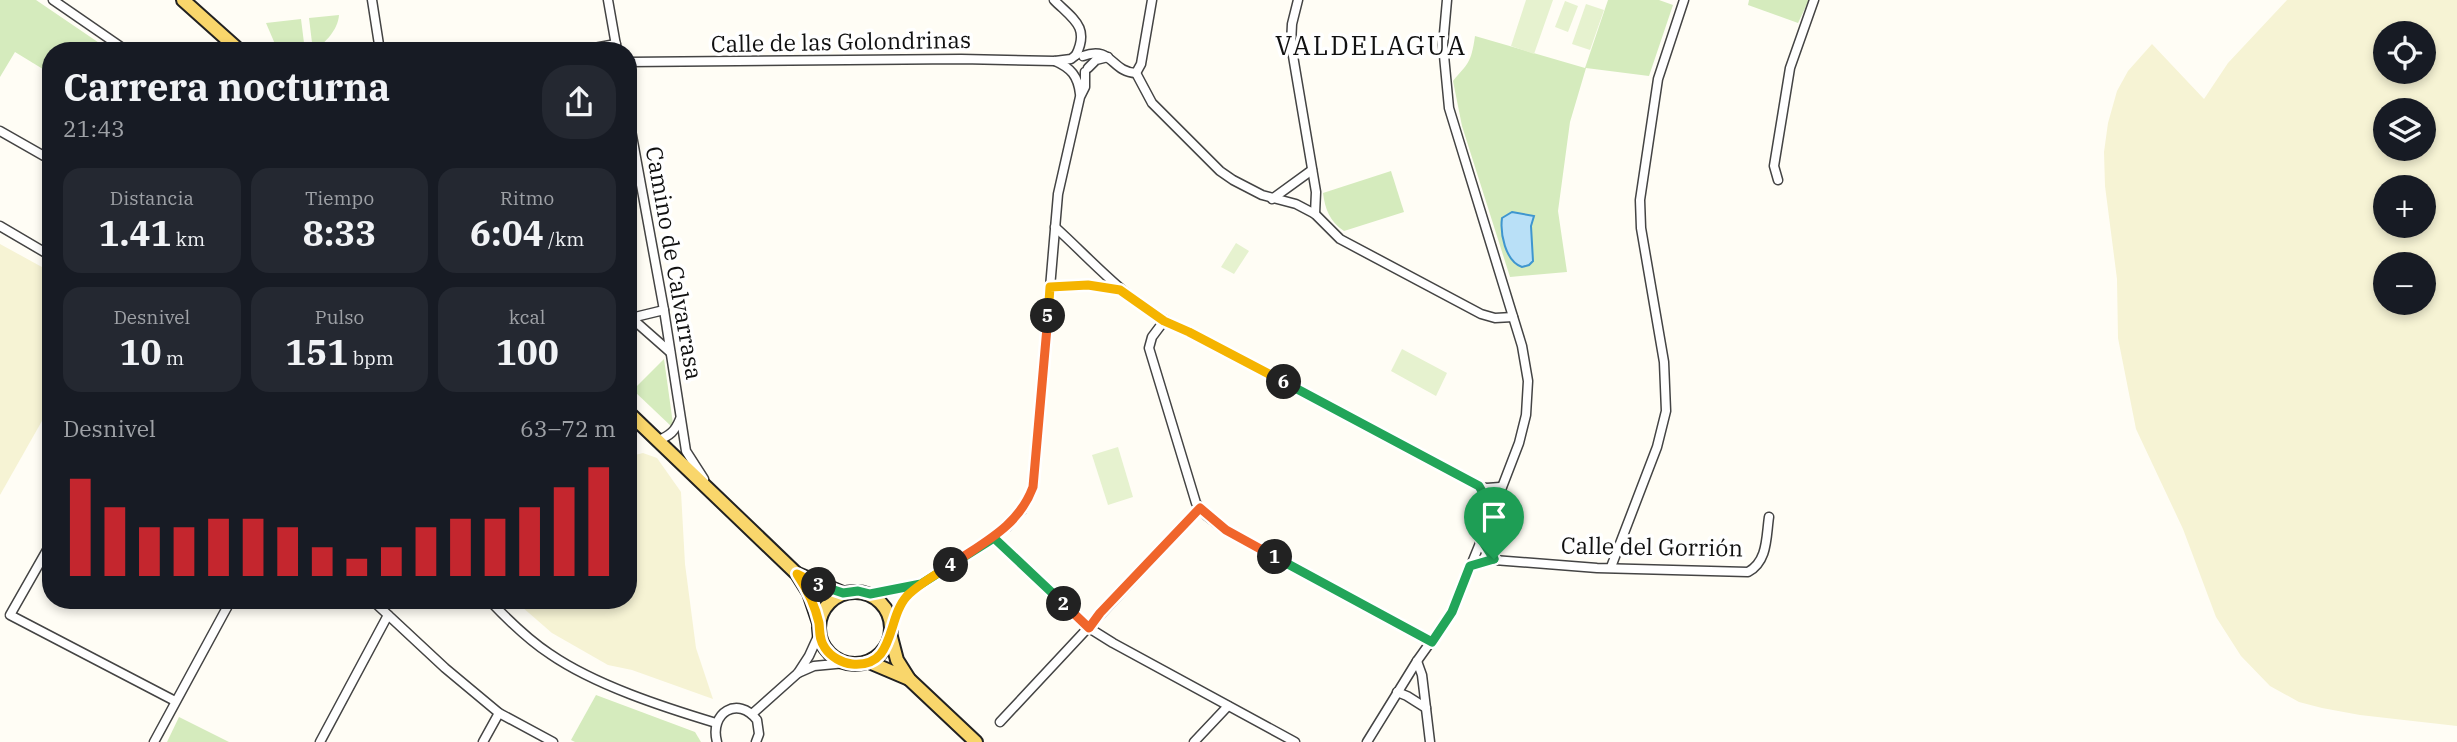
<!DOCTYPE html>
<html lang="es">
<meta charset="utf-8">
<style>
body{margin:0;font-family:"IBM Plex Serif",serif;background:#242831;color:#f1f3f6;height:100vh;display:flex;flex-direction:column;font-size:26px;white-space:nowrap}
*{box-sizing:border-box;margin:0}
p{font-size:23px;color:#9ea1a6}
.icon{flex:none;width:38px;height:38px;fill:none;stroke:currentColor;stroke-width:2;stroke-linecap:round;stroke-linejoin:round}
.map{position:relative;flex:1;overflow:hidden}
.drawer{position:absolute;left:42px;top:42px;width:595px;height:567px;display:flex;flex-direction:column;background:#171b24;border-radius:28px;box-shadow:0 4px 10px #0003}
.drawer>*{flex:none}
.fabs{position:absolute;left:2373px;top:21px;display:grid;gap:14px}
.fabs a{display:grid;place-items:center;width:63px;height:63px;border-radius:50%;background:#171b24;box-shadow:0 4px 10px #0003;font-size:35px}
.pin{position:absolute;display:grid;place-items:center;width:60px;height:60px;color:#fff;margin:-72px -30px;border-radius:50% 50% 50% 0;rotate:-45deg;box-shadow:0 0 7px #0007}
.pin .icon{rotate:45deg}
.km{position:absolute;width:35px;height:35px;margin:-18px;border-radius:50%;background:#222;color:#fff;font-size:19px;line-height:35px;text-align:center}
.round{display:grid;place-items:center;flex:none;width:74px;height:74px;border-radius:28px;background:#242831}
.overview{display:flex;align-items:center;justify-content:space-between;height:119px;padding:0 21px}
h1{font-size:38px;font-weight:800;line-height:52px}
.stats{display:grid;grid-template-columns:repeat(3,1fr);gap:10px;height:119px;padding:7px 21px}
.stats div{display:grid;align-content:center;border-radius:18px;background:#242831;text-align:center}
.stats b{font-size:35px;font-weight:800}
.stats small{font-size:19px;font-weight:400}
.stats p{font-size:19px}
.chart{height:196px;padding:14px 21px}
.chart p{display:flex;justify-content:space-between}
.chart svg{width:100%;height:126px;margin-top:7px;stroke:#c4262e;stroke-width:6}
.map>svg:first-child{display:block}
</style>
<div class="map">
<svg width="2457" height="742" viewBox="0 0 2457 742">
<rect width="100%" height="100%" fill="#fffdf5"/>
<g fill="#f6f3d4" fill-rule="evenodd">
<path d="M2287,0H2457V726L2360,715L2322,708L2299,702L2270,686L2241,656L2216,617L2183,529L2136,429L2118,338L2117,279L2105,186L2104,152L2108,123L2117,91L2128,71L2152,44L2204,99L2228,63ZM2385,33H2424V72H2385ZM2385,110H2424V149H2385ZM2424,187V226H2385V187ZM2385,264H2424V303H2385Z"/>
<path d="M0,244L51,272V405L0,495Z"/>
<path d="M643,453L657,458L681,492L685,564L696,648L713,699L632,670L608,665L552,633L514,600H628V485L635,492V455Z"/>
</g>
<g fill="#d5ebbd">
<path d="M0,0H36L111,51H51V74L15,52L0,77Z"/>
<path d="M1608,0H1659L1673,5L1649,76L1586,68L1570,122L1558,211L1567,272L1510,277L1462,126L1453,81C1468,63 1471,64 1475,36L1585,68Z"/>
<path d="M1749,0H1809L1798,23L1748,5Z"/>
<path d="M339,15C338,30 325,43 313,51L309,18Z"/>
<path d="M301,19L305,51H278L266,23Z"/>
<path d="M1391,171L1404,212L1344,231C1330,222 1325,209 1323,193Z"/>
<path d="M664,359L673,424L672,427L633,390Z"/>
<path d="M596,695L695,732L701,742H575L571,740Z"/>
<path d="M179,717L229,742H167Z"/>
</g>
<g fill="#e6f2cf">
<path d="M1526,0H1553L1534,54L1511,46Z"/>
<path d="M1565,1L1578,6L1568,32L1555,27Z"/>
<path d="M1586,4L1604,10L1590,50L1572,44Z"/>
<path d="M1236,243L1249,251L1234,274L1221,267Z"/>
<path d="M1402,349L1447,373L1436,396L1391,371Z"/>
<path d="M1118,447L1133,497L1108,505L1092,455Z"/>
</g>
<path fill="#b9e0f7" stroke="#3f96cf" stroke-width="2" d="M1512,212L1534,216L1531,226L1533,261L1529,265L1522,267C1505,261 1500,233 1502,218Z"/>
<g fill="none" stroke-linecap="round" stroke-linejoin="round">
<defs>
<g id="street">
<path d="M53,0L127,51"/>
<path d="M372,0L380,51"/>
<path d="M608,0L617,51"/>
<path d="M1054,0C1073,19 1090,27 1076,55"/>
<path d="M1298,0L1292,24L1291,44L1316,192L1315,214"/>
<path d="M578,51L616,44"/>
<path d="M1083,56C1112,45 1111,72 1136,73"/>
<path d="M1055,61C1071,68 1078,76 1080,94"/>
<path d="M628,62L961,59L1055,61L1071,59L1076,55"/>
<path d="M1088,68L1096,60L1108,57"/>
<path d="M1136,73L1152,103L1220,171L1233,180L1262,195L1296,204L1315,214L1340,239L1481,314L1495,318L1513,317"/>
<path d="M1136,73L1141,64L1152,0"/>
<path d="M628,114L664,310L686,451L704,479"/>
<path d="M0,131L51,160"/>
<path d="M1778,180L1774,166L1790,68L1814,0"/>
<path d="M1272,199L1312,170"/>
<path d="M0,226L51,256"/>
<path d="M1055,227C1099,267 1133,309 1189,332L1479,487L1487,488L1500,487"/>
<path d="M1050,287L1088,285L1120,290"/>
<path d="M628,315L670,352"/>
<path d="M631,318L664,310"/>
<path d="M1164,321L1152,337L1149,348L1196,503L1207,516L1225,530L1432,642"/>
<path d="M658,440C670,436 675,431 680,419"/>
<path d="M1479,487L1487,499L1491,514"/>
<path d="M994,538L1089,628L1113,643L1295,742"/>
<path d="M1481,539L1494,560"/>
<path d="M51,543L10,615L175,701"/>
<path d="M1470,566L1494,560L1597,568L1748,572C1768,561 1766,537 1769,517"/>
<path d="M1611,567L1657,447L1666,411L1664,362L1641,228L1640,200L1658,79L1684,0"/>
<path d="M870,594L918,585"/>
<path d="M215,600L227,607"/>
<path d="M372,600L445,668L499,713L553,742"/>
<path d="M489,600C508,620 527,639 550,654C595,685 663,707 716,723"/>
<path d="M892,624L906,597L921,584L1007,527L1022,510L1033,487L1058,194L1080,97L1085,87V72"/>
<path d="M1417,661L1422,675L1430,742"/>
<path d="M798,673L814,666L846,663"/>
<path d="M1397,692L1407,696L1426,708"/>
<path d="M752,714L798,673L809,656L819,634"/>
<path d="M1000,722L1200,508"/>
<path d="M154,742L231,600"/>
<path d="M320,742L388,615"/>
<path d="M483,742L499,713"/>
<path d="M717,742C709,713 738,695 757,720L759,734L756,742"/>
<path d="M1194,742L1228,706"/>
<path d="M1367,742L1417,661L1452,612L1489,521L1519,443L1526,415L1528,381L1522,346L1449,108L1443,45L1447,0"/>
</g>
<g id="primary">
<path d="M183,0L240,51"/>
<path d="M628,412L797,574L809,593L819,623"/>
<path d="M798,574L843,593"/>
<circle cx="855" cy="628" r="36"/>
<path d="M891,637L897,660L909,679L976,742"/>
<path d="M869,662L909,679"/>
</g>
</defs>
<use href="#street" stroke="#444" stroke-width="11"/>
<use href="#primary" stroke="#222" stroke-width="16"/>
<use href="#street" stroke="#fff" stroke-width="8"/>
<use href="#primary" stroke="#f9d66b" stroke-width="12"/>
</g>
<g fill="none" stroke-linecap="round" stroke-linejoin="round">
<defs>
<path id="split-1" d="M1275,557L1432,642L1452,612L1470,566L1494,559"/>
<path id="split-2" d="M1064,604L1089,628L1100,613L1200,508L1226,530L1275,557"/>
<path id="split-3" d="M819,585L843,593L858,591L870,594L921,584L994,538L1064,604"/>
<path id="split-4" d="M819,585L797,574C807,589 815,605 819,623C820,632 819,640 825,648C831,657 842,663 852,664C896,668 886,619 907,596C920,583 937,574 951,565"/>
<path id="split-5" d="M951,565C984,542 1018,527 1033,487L1048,316"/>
<path id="split-6" d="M1048,316L1050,287L1088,285L1120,290L1164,321L1189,332L1284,382"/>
<path id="split-7" d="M1284,382L1479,486C1493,509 1491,515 1481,539L1494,559"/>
</defs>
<use href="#split-1" stroke="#fff" stroke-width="14"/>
<use href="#split-2" stroke="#fff" stroke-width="14"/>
<use href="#split-3" stroke="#fff" stroke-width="14"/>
<use href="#split-4" stroke="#fff" stroke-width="14"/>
<use href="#split-5" stroke="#fff" stroke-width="14"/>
<use href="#split-6" stroke="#fff" stroke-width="14"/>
<use href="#split-7" stroke="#fff" stroke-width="14"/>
<use href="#split-1" stroke="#22a559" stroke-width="9"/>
<use href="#split-2" stroke="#f0652b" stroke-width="9"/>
<use href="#split-3" stroke="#22a559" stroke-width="9"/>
<use href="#split-4" stroke="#f5b400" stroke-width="9"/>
<use href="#split-5" stroke="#f0652b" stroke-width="9"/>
<use href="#split-6" stroke="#f5b400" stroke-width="9"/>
<use href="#split-7" stroke="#22a559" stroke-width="9"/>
</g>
<g text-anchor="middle" stroke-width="7" stroke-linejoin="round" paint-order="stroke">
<g font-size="23" fill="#111" stroke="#fff">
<text transform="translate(841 42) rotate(-1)" y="8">Calle de las Golondrinas</text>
<text transform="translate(674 263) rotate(80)" y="8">Camino de Calvarrasa</text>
<text transform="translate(1652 547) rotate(1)" y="8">Calle del Gorrión</text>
</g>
<g font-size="26" letter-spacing="2" fill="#111" stroke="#fff">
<text x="1371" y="55">VALDELAGUA</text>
</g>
</g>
</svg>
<div class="fabs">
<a><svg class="icon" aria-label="locate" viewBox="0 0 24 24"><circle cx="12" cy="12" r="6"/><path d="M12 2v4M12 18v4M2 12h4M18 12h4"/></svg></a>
<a><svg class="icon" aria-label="layers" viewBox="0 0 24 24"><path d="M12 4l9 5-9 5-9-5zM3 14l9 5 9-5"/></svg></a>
<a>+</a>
<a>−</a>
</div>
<div class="pin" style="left:1494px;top:559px;background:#1e9e55"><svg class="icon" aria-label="arrive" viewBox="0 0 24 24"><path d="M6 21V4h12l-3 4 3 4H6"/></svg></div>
<b class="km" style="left:1275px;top:557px">1</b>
<b class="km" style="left:1064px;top:604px">2</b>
<b class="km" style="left:819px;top:585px">3</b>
<b class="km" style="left:951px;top:565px">4</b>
<b class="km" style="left:1048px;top:316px">5</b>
<b class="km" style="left:1284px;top:382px">6</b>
<section class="drawer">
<div class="overview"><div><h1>Carrera nocturna</h1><p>21:43</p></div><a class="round"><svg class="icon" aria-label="share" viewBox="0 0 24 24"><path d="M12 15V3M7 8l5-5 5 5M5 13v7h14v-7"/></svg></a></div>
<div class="stats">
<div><p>Distancia</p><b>1.41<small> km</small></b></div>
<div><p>Tiempo</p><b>8:33</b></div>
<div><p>Ritmo</p><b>6:04<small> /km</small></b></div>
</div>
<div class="stats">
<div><p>Desnivel</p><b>10<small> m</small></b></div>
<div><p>Pulso</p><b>151<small> bpm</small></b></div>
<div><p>kcal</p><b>100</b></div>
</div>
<div class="chart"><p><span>Desnivel</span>63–72 m</p>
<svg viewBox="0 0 160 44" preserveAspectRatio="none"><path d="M5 44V10M15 44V20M25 44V27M35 44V27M45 44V24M55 44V24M65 44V27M75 44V34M85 44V38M95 44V34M105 44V27M115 44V24M125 44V24M135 44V20M145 44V13M155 44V6"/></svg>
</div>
</section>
</div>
